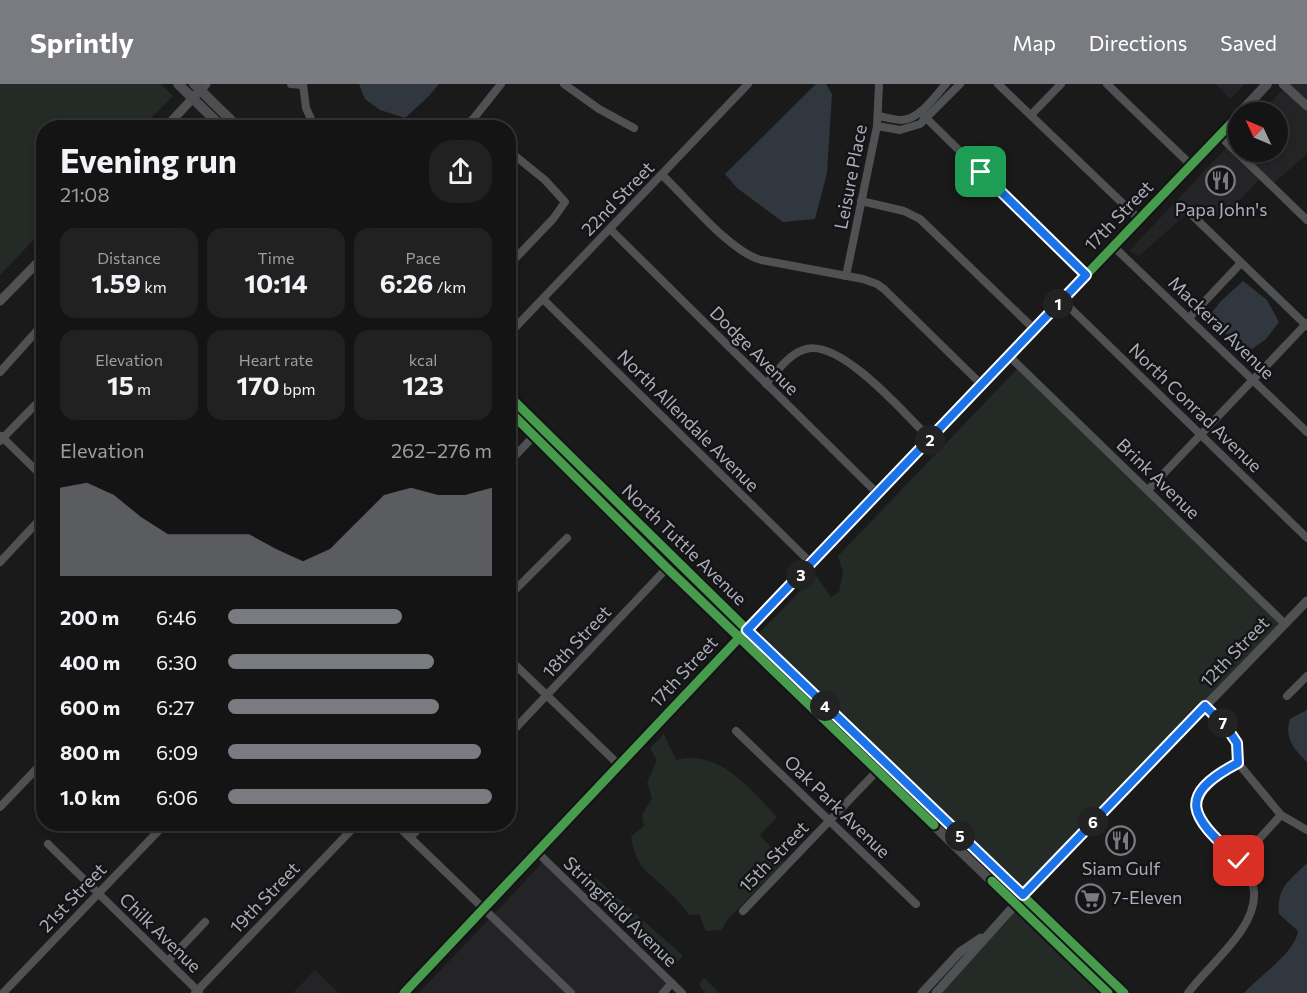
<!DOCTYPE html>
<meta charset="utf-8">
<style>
body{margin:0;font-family:Commissioner,sans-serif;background:#212122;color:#f1f3f6;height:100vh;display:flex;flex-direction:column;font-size:22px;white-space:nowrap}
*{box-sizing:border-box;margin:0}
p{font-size:20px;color:#9d9ea0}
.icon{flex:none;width:33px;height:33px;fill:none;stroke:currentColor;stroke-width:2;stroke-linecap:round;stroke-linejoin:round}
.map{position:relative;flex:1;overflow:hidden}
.drawer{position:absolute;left:36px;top:36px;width:480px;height:711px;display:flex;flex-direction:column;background:#141414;border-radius:24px;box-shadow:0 3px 9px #0003,0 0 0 2px #333334}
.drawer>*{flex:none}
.needle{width:39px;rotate:314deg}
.buttons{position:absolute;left:1228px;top:18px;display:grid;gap:12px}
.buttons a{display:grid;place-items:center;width:60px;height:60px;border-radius:50%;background:#141414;box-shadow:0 3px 9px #0003,0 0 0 2px #333334;font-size:30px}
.pin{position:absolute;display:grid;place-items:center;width:51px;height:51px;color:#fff;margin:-26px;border-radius:12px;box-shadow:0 3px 9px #0006}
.km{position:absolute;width:30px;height:30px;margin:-15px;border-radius:50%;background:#222;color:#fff;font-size:16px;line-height:30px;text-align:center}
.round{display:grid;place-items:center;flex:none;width:63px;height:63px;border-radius:24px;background:#212122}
.overview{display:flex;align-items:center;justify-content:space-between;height:102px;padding:0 24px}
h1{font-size:33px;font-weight:700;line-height:45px}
.figures{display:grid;grid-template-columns:repeat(3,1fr);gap:9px;height:102px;padding:6px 24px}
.figures div{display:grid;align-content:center;border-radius:15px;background:#212122;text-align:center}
.figures b{font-size:26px;font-weight:700}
.figures small{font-size:16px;font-weight:400}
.figures p{font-size:16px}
.chart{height:168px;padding:12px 24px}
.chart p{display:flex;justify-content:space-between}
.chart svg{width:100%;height:108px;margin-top:6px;fill:#797b81;opacity:.7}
ul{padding:0 24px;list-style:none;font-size:20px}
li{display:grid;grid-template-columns:96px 72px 1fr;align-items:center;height:45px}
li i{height:15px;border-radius:8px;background:#797b81}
header{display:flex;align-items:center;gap:36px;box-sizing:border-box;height:84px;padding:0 30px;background:#797b81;color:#fff}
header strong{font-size:28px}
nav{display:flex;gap:33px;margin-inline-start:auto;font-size:21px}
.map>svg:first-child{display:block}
</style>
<header>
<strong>Sprintly</strong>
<nav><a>Map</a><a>Directions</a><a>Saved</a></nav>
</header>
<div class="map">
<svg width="1307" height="909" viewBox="0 0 1307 909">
<rect width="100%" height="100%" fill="#1a1a1a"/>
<g fill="#242426">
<path d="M1216,0H1245L1230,15Z"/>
<path d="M1288,0H1307V18Z"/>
<path d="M1283,5L1307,27V70L1274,99L1241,68H1278V28H1261Z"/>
<path d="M1227,63L1260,95L1219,137L1195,122L1139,172L1129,167Z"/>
<path d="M543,778L667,899L658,909H576L494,830Z"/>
<path d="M489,835L566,909H419Z"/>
<path d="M315,886L339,909H293Z"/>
</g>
<g fill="#242a25">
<path d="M0,0H161L173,12L142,43L44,44L43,146L0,191Z"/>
<path d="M1017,285L1280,540L1023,806L757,551L816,491L831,513L839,508L843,488L838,472Z"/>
<path d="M664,650L676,676C720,665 749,704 777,733L760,751L784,778L728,835L721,846L706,847L699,830L689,831C683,823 677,815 670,809C648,786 637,788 631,752L644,742L642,731L652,714L647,699L657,676L650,664Z"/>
<path d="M596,794L683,872L674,881L587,801Z"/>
<path d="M1015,825L1101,909H941Z"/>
<path d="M704,894L719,909H705L699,900Z"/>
</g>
<g fill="#31373f">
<path d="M359,0H439L429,12L405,34L380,26L365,15Z"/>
<path d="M816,0H826L832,10L827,89L815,135L783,138L737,104L725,90Z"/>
<path d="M1243,197L1267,216L1279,238L1266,255L1245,270L1209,232L1221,217Z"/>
<path d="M1307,626V678C1294,666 1284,653 1290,635Z"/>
<path d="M1307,779V909H1244C1258,893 1296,868 1298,847L1279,830C1276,804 1290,796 1307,779Z"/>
</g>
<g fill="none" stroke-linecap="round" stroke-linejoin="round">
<g stroke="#505153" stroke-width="8">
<path d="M291,0L303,1"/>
<path d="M303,0L306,24L315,44"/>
<path d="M564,0L599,25L634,44"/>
<path d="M998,0L1139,135"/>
<path d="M1107,0L1191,81"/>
<path d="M920,28L1086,191"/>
<path d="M1031,31L1061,0"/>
<path d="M878,32C885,33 894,36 902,36C920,35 935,12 946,0"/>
<path d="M472,36L481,44"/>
<path d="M877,42L900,46L920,40L960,0"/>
<path d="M466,44L501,0"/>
<path d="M1219,51L1307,136"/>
<path d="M508,66L545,96L565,118L553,135L508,182"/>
<path d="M662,91C688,115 729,167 761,176L863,195L877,200L884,205L982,301"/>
<path d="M861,117L904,127L920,135L1034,245"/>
<path d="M1193,132L1307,242"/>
<path d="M610,145L878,410"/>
<path d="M1113,162L1307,348"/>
<path d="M846,192L877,42L879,0"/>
<path d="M543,215L812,480"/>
<path d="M1062,216L1307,454"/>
<path d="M1189,234L1241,179"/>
<path d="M508,251L748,0"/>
<path d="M1009,272L1285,540"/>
<path d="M0,288L44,239"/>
<path d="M766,300C776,289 788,271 803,266C838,251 906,331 930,355"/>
<path d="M1,352L44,394"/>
<path d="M0,357L44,312"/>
<path d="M508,379L534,352"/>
<path d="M1148,406L1307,239"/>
<path d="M0,478L44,431"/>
<path d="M508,513L567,454"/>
<path d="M508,574L619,681"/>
<path d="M1287,612L1307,592"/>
<path d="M1205,622L1227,644L1237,659L1238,679L1281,731L1307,746"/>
<path d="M736,647L916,820"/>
<path d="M508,652L667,484"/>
<path d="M0,723L44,677"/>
<path d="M396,740L571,909"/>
<path d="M410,753L424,740"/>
<path d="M48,760L199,908"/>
<path d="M537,768L682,909"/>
<path d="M1239,777L1281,731"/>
<path d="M743,827L877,687"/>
<path d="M168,877L205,838"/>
<path d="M3,909L165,740"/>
<path d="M195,909L357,740"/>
<path d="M663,909L672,899"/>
<path d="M1188,909C1208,881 1257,845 1254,808C1249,754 1135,733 1238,679"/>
</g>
<g stroke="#505153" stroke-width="9">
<path d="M1283,0L1307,22"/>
<path d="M165,44L206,0"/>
<path d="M0,217L44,172"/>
<path d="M922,909L960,868L981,854"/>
<path d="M936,909L1040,793L1307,517"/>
</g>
<g stroke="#4e4e51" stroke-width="10">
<path d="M178,0L223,44"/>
<path d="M194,0L239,44"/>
<path d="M1241,28L1267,0"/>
<path d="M508,311L785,583L1124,909"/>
<path d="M508,326L667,484L1108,909"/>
<path d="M404,909L739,554L1239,31"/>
</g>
<defs>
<g id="cycleway">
<path d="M508,311L785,583L1124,909"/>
<path d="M508,326L667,484L934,741"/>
<path d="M992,797L1108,909"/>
<path d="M404,909L739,554L1239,31"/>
</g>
</defs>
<use href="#cycleway" stroke="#141416" stroke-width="13"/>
<use href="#cycleway" stroke="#469c4c" stroke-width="9"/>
</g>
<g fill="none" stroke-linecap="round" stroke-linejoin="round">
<defs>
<path id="route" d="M981,88L1086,191L747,546L1023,811L1205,622L1227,644L1237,659L1238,679C1169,715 1197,736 1239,777"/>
</defs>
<use href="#route" stroke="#fff" stroke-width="12"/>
<use href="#route" stroke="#1a73e8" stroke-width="8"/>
</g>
<defs>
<symbol id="restaurant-ring" viewBox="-11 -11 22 22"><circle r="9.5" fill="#141416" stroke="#797b81" stroke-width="1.5"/><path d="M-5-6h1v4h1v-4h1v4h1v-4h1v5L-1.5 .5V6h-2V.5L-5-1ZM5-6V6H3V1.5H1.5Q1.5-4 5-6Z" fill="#797b81"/></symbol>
<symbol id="supermarket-ring" viewBox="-11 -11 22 22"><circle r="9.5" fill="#141416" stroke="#797b81" stroke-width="1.5"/><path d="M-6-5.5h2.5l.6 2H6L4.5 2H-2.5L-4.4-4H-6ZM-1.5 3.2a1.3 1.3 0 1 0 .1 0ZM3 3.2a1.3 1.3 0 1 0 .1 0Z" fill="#797b81"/></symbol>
</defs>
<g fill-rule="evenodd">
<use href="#restaurant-ring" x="1204" y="80" width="33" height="33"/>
<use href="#restaurant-ring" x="1104" y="740" width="33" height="33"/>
<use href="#supermarket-ring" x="1074" y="798" width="33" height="33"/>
</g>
<g text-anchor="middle" stroke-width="5" stroke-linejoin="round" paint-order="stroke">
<g font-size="18" fill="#acafb9" stroke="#141416">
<text transform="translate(851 93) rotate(-79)" y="6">Leisure Place</text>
<text transform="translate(618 115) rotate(-46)" y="6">22nd Street</text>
<text transform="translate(1119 132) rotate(-46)" y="6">17th Street</text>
<text transform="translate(1221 244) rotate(44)" y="6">Mackeral Avenue</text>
<text transform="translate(754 267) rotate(45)" y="6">Dodge Avenue</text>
<text transform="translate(1195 324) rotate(44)" y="6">North Conrad Avenue</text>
<text transform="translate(688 337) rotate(45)" y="6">North Allendale Avenue</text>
<text transform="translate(1158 395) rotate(44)" y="6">Brink Avenue</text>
<text transform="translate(684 461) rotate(44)" y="6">North Tuttle Avenue</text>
<text transform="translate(577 558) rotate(-47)" y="6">18th Street</text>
<text transform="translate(1235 568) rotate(-46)" y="6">12th Street</text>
<text transform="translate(684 588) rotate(-47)" y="6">17th Street</text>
<text transform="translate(837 723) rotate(44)" y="6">Oak Park Avenue</text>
<text transform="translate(774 773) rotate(-46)" y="6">15th Street</text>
<text transform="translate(73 814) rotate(-46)" y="6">21st Street</text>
<text transform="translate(265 814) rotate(-46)" y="6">19th Street</text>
<text transform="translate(620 828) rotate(44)" y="6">Stringfield Avenue</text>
<text transform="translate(160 849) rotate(44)" y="6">Chilk Avenue</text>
</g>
<g font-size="18" fill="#acafb9" stroke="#141416">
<text x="1221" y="132">Papa John's</text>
<text x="1121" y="791">Siam Gulf</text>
<text x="1112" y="820" text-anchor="start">7-Eleven</text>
</g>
</g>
</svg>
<div class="buttons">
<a><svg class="needle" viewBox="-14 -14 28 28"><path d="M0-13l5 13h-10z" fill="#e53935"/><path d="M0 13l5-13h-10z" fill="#9d9ea0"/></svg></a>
</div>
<div class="pin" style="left:981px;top:88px;background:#1e9e55"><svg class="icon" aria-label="arrive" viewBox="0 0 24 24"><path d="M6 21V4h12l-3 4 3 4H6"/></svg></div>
<div class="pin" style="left:1239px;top:777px;background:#d93025"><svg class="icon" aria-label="check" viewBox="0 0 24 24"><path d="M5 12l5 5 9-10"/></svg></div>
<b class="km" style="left:1058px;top:220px">1</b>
<b class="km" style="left:930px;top:356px">2</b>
<b class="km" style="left:801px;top:491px">3</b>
<b class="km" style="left:825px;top:622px">4</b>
<b class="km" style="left:960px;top:752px">5</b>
<b class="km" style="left:1093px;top:738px">6</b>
<b class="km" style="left:1223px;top:639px">7</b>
<section class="drawer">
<div class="overview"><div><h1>Evening run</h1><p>21:08</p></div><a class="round"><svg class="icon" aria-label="share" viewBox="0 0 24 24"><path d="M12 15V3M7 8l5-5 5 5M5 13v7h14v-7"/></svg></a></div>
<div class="figures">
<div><p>Distance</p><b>1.59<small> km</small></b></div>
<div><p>Time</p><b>10:14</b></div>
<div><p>Pace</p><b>6:26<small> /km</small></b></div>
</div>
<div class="figures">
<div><p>Elevation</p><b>15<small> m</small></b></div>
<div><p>Heart rate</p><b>170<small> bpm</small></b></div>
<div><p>kcal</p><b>123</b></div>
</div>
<div class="chart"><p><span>Elevation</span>262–276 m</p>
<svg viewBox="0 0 160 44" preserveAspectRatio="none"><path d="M0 44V8L10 6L20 11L30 20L40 27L50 27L60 27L70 27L80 33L90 38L100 33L110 22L120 11L130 8L140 11L150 11L160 8V44z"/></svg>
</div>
<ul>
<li><b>200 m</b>6:46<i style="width:66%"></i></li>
<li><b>400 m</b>6:30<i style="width:78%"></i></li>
<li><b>600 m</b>6:27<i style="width:80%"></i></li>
<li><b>800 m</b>6:09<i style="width:96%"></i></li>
<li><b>1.0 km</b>6:06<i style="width:100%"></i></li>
</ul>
</section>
</div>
